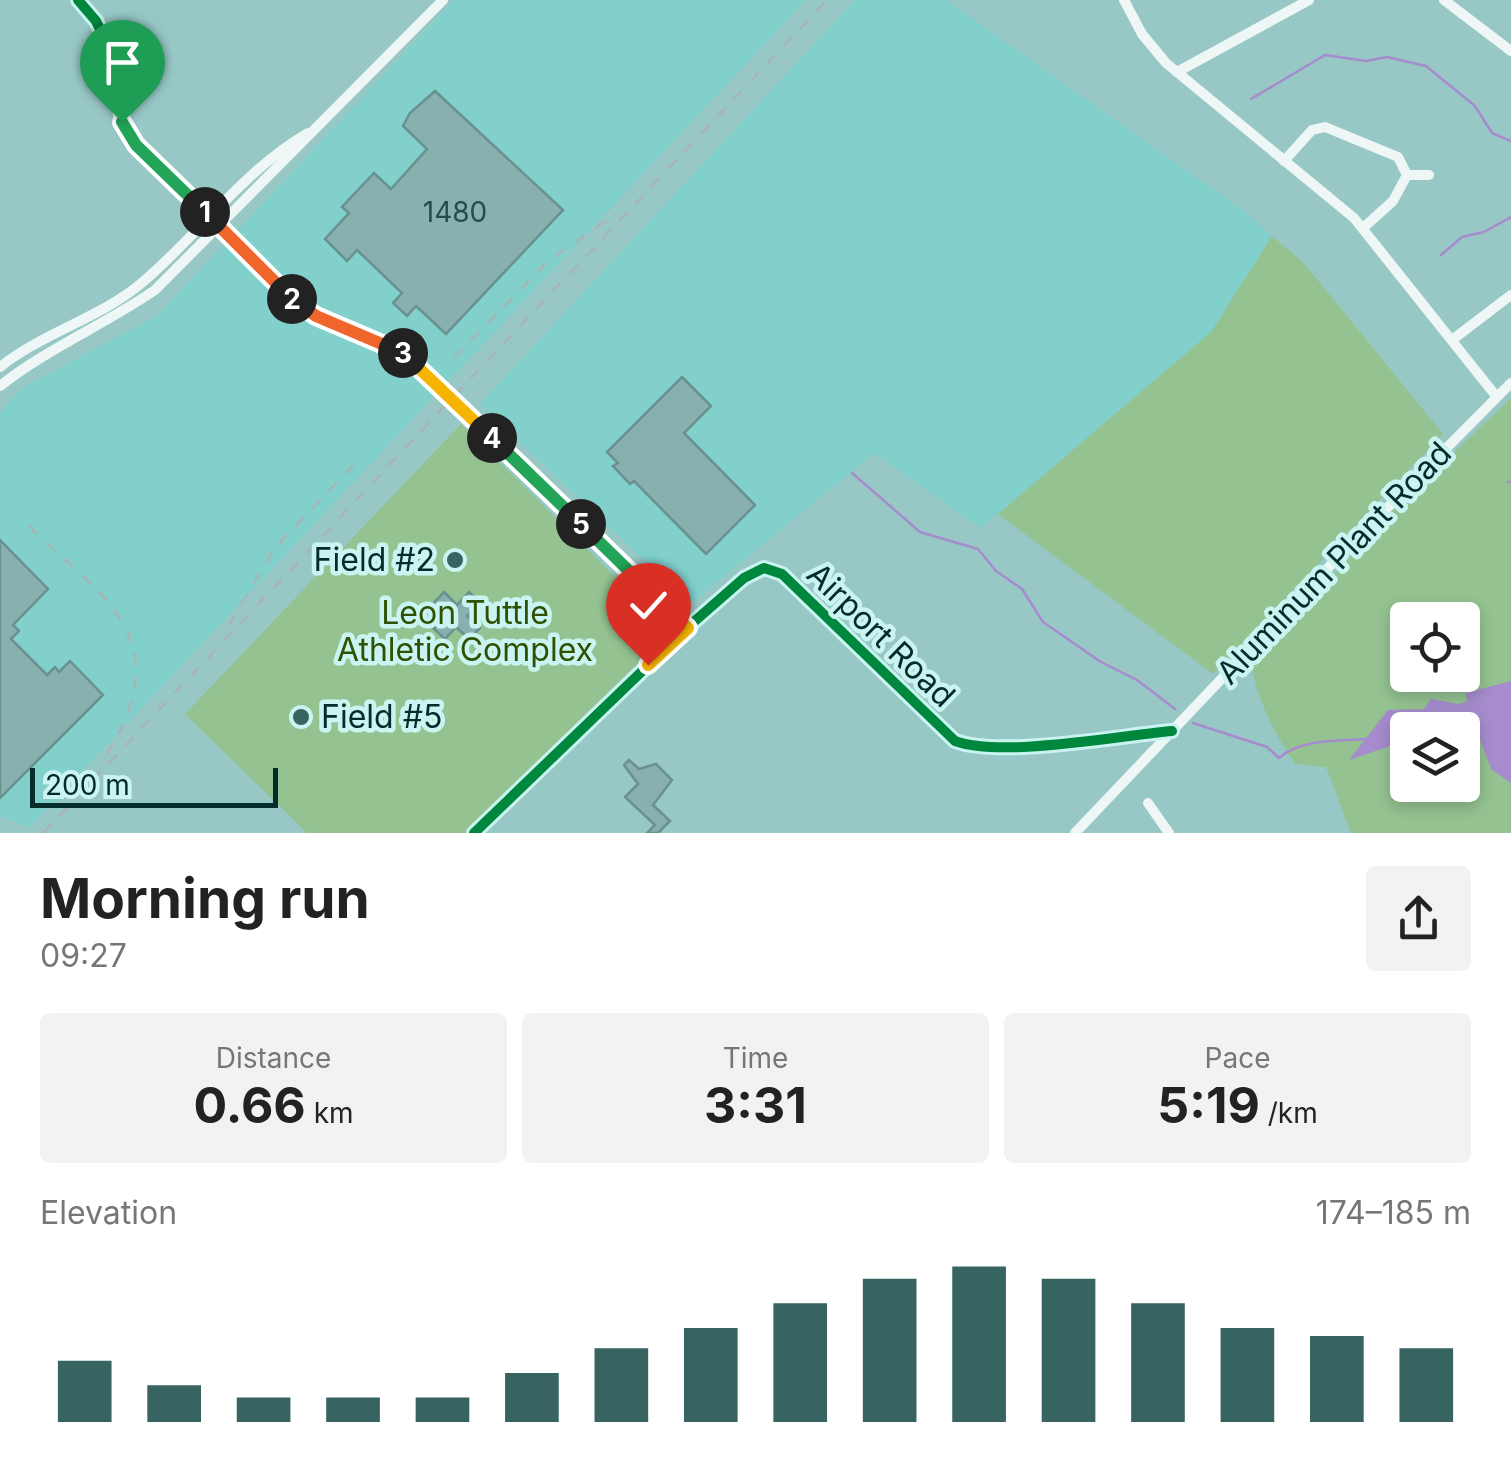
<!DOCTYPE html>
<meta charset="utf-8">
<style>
body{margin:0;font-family:Inter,sans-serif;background:#f2f2f2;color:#222;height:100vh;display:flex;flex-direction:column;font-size:38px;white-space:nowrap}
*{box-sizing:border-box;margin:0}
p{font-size:32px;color:#767676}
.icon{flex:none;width:55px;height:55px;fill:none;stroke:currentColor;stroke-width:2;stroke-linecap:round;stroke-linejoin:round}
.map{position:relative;height:833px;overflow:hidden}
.sheet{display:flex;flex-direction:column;background:#fff;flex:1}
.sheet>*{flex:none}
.controls{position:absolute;left:1390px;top:602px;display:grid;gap:20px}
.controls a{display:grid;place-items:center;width:90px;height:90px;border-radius:10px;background:#fff;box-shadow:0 5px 15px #0003;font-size:50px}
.scale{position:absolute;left:30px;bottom:25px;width:248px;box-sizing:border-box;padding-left:10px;border:5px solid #032c2b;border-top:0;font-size:28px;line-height:35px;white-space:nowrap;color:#032c2b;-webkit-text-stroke:8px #caf4f1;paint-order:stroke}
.pin{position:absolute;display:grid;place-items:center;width:85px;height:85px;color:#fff;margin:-102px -42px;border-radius:50% 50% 50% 0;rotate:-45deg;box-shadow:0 0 10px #0007}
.pin .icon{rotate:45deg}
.km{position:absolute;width:50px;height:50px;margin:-25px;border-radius:50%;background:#222;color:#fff;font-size:28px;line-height:50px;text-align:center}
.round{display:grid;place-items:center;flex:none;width:105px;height:105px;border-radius:10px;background:#f2f2f2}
.head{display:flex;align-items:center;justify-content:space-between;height:170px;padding:0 40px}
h1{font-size:55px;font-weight:700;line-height:75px}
.metrics{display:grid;grid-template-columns:repeat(3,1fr);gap:15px;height:170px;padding:10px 40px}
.metrics div{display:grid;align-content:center;border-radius:10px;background:#f2f2f2;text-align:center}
.metrics b{font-size:50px;font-weight:700}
.metrics small{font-size:28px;font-weight:400}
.metrics p{font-size:28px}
.chart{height:280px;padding:20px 40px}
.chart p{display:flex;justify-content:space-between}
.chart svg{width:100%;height:180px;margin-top:10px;stroke:#376361;stroke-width:6}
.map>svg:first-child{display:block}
</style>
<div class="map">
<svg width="1511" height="833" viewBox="0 0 1511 833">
<rect width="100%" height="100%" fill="#97c8c6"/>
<g fill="#81d0cc">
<path d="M454,0H806L29,828L0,816V413L21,389L158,315Z"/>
<path d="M855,0H946L1245,212L1272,236L1211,332L981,528L874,453L690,604L480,404Z"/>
</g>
<g fill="#94c391" fill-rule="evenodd">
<path d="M1272,236L1303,262L1443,434L1213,674L998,514L1211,332Z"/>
<path d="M1511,398V833H1351L1326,767L1295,764C1272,730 1257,699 1250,659L1386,522L1383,520ZM1408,620H1462V675H1408ZM1408,730H1462V785H1408Z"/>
<path d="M461,424L670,631L466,833H307L185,714Z"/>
</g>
<path fill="#a68cce" d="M1511,681V783L1492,770L1477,733L1466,736L1473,764L1463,768L1462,730H1408L1407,745L1396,744L1349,760L1388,710L1424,709L1431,699L1459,704L1467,701L1466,693Z"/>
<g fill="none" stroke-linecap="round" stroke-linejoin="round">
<g stroke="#a68cce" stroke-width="2.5">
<path d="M1251,99L1325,55L1366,61L1387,57L1426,66L1475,106L1492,133L1511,141"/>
<path d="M1441,255L1462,237L1484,232L1511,217"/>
<path d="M852,473L920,532L978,549L996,571L1022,589L1043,622L1101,662L1137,680L1175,709"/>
<path d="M1508,482H1511"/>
<path d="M1193,723L1267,747L1279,758C1299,739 1339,741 1365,739"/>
</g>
</g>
<g fill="#88b0ae" stroke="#689190" stroke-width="2.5">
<path d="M435,91L563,210L446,334L416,306L407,316L393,303L402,293L357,250L347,261L325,239L349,213L342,207L374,173L391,189L427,149L403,126L410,113Z"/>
<path d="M682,377L711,406L684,433L755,505L706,554L634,481L630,484L613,466L618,463L607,452Z"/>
<path d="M0,540L48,589L13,625L19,631L11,639L47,675L55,667L59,672L70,661L103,695L0,798Z"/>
<path d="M444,592L457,605L469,592L480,602L467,616L480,628L469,639L456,627L445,639L434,629L446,616L433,604Z"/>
<path d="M629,760L639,769L656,764L672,780L653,805L670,821L658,833H647L655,825L625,797L638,784L624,765Z"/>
</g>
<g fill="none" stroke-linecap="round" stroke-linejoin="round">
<g stroke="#eff7f6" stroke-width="10">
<path d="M78,0L96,21L110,50L122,122L136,145L163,173L305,309L406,355L688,627"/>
<path d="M1124,0L1142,34L1166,63L1354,218L1496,396"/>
<path d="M1444,0L1511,51"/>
<path d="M1177,72L1309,0"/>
<path d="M1284,161L1312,130L1325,127L1398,157L1407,175L1393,201L1363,228"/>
<path d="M1407,175H1429"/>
<path d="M1452,340L1511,295"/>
<path d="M0,367C44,332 103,317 144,281C200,233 244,170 308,133"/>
<path d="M0,386C48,348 104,325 155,290L443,0"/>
<path d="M1148,803L1169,833"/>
<path d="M474,833L688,627L744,578L764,568L782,574L955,741C1002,758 1117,736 1172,731"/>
<path d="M1075,833L1306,590L1511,383"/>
</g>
<g stroke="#a9b5b5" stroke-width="2.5" stroke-dasharray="12 12" stroke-linecap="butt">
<path d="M454,358L549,260L616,214"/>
<path d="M29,526C108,602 177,639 107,754"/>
<path d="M229,625L274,549L359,459"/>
<path d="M43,833L827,0"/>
</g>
<defs>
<g id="cycleway">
<path d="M78,0L96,21L110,50L122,122L136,145L163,173L305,309L406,355L688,627"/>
<path d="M474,833L688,627L744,578L764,568L782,574L955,741C1002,758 1117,736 1172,731"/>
</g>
</defs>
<use href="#cycleway" stroke="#caf4f1" stroke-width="16"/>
<use href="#cycleway" stroke="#00873e" stroke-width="10"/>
</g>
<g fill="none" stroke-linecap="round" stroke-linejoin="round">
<defs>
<path id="split-1" d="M122,122L136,145L205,212"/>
<path id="split-2" d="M205,212L292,299"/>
<path id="split-3" d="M292,299L316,316L403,353"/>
<path id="split-4" d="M403,353L492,438"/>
<path id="split-5" d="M492,438L581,524"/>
<path id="split-6" d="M581,524L669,610"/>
<path id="split-7" d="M648,665L688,628L669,610"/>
</defs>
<use href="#split-1" stroke="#fff" stroke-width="20"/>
<use href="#split-2" stroke="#fff" stroke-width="20"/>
<use href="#split-3" stroke="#fff" stroke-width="20"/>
<use href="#split-4" stroke="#fff" stroke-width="20"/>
<use href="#split-5" stroke="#fff" stroke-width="20"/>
<use href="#split-6" stroke="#fff" stroke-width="20"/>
<use href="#split-7" stroke="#fff" stroke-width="20"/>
<use href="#split-1" stroke="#22a559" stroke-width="12"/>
<use href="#split-2" stroke="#f0652b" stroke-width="12"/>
<use href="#split-3" stroke="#f0652b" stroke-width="12"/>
<use href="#split-4" stroke="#f5b400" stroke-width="12"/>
<use href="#split-5" stroke="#22a559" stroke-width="12"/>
<use href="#split-6" stroke="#22a559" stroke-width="12"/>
<use href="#split-7" stroke="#f5b400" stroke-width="12"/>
</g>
<g fill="#376361" stroke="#caf4f1" stroke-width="4">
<circle cx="455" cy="560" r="10"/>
<circle cx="301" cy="717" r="10"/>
</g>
<g text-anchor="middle" stroke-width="9" stroke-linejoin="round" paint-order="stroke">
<g font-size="28" fill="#244d4c">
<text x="455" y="222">1480</text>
</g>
<g font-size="32" fill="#032c2b" stroke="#caf4f1" text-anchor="end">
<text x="435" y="571">Field #2</text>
<text x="321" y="728" text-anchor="start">Field #5</text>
</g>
<g font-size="32" fill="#032c2b" stroke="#caf4f1">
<text transform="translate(1334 563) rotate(-46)" y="11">Aluminum Plant Road</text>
<text transform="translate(881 635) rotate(44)" y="11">Airport Road</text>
</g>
<g font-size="32" fill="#305103" stroke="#caf4f1">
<text x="465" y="624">Leon Tuttle<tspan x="465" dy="37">Athletic Complex</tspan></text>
</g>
</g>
</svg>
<div class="controls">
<a><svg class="icon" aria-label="locate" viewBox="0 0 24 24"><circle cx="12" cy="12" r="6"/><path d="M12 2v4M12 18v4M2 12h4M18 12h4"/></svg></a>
<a><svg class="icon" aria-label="layers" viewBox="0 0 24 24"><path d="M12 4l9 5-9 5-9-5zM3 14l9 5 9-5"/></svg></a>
</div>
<div class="scale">200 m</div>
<div class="pin" style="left:122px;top:122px;background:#1e9e55"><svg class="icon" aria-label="arrive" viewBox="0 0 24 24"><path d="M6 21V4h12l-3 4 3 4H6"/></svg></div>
<div class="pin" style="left:648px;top:665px;background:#d93025"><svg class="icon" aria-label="check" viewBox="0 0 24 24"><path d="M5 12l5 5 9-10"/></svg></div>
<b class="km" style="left:205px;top:212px">1</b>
<b class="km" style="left:292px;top:299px">2</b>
<b class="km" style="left:403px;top:353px">3</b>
<b class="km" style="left:492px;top:438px">4</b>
<b class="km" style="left:581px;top:524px">5</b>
</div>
<section class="sheet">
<div class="head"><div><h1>Morning run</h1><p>09:27</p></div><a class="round"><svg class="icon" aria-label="share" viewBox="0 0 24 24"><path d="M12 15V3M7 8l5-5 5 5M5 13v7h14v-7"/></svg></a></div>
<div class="metrics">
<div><p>Distance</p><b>0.66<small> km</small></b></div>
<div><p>Time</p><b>3:31</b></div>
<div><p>Pace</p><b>5:19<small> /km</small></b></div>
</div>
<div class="chart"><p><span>Elevation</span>174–185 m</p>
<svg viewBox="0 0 160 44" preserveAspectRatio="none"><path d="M5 44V29M15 44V35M25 44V38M35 44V38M45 44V38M55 44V32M65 44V26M75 44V21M85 44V15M95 44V9M105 44V6M115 44V9M125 44V15M135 44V21M145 44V23M155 44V26"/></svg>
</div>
</section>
